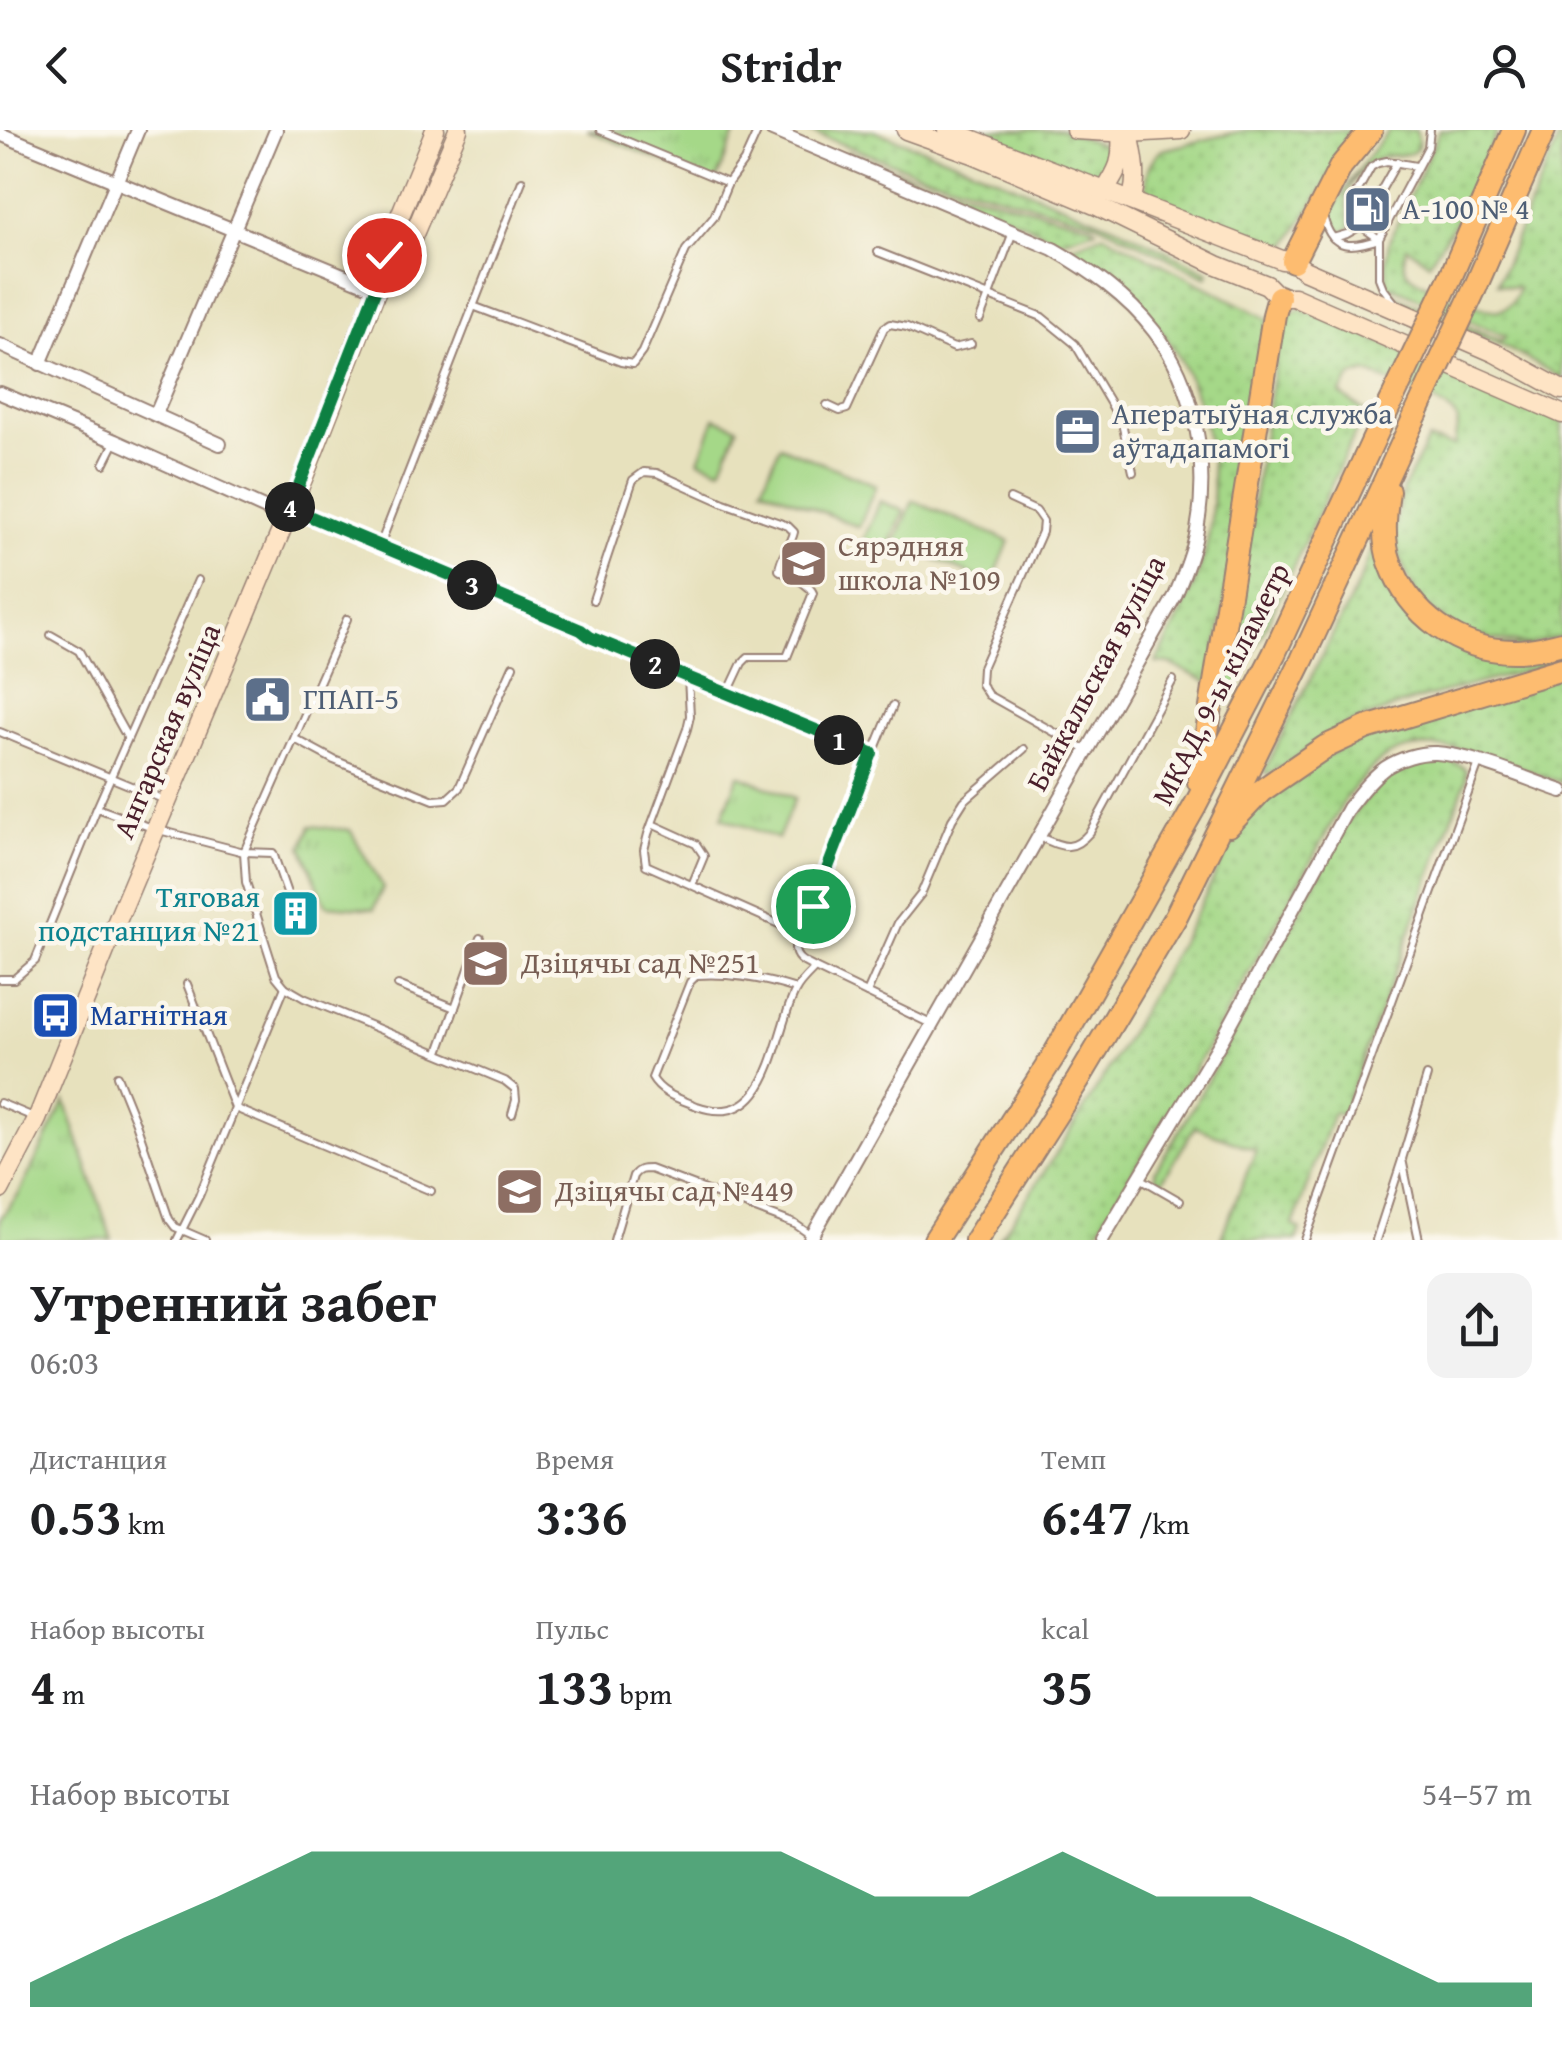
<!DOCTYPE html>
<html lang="ru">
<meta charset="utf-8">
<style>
body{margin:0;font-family:"Gentium Book Plus",serif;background:#f2f2f2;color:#202124;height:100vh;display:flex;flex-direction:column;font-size:38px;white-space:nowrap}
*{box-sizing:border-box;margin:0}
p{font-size:32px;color:#757577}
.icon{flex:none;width:55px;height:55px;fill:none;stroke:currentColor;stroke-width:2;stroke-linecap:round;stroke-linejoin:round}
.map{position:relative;height:1110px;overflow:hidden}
.sheet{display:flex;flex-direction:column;background:#fff;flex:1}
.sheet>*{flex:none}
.pin{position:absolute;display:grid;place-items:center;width:85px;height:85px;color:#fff;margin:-42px;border:5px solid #fff;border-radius:50%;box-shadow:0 2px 10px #0007}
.km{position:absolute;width:50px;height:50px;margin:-25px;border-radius:50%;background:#222;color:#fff;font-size:28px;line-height:50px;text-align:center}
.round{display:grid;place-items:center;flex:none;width:105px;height:105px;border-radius:20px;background:#f2f2f2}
.summary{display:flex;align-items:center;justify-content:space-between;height:170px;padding:0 30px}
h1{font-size:55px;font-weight:600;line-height:75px}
.figures{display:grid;grid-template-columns:repeat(3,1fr);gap:15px;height:170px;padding:10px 30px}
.figures div{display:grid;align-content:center}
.figures b{font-size:50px;font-weight:600}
.figures small{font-size:28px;font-weight:400}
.figures p{font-size:28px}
.chart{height:280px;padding:20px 30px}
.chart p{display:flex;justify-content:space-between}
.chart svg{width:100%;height:180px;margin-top:10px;fill:#0b8043;opacity:.7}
header{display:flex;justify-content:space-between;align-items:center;height:130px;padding:0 30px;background:#fff;font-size:45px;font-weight:600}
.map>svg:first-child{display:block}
</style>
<header><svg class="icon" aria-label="back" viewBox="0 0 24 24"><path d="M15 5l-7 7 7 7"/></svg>Stridr<svg class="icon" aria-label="person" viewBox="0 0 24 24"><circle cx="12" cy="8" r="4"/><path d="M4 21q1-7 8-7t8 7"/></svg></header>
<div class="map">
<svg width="1562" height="1110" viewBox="0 0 1562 1110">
<defs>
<pattern id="grass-dots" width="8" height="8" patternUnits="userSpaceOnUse" patternTransform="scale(2.5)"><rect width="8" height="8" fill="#a5d888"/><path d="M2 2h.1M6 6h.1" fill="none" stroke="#90b976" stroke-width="1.8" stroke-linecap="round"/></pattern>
<pattern id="park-tufts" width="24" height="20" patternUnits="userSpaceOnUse" patternTransform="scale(2.5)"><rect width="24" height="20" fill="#a5d888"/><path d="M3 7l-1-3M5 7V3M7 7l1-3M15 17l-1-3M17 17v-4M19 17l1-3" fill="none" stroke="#90b976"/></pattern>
</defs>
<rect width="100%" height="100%" fill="#fbf7ec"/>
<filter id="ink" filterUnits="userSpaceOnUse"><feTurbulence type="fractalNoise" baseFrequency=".01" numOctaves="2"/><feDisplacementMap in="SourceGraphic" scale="20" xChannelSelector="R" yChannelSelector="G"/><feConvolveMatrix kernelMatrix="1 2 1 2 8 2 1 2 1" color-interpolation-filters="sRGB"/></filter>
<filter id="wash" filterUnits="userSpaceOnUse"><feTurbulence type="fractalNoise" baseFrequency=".0048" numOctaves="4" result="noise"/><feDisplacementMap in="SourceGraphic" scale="40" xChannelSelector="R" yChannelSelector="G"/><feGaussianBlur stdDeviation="2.25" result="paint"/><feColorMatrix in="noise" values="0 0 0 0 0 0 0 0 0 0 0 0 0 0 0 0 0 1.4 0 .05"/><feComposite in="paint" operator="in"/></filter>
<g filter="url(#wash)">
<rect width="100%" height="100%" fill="#e7e1bd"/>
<g fill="url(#grass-dots)" stroke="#787c5a" stroke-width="2.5">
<path d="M805,0H872L953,30L1119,98L1209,142L1207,147L1095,92L921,44Z"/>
<path d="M974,0H1063L1100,14L1112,24C1113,36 1109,47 1095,49Z"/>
<path d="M1245,0H1360L1288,114L1266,117L1153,74C1142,54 1144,34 1162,20Z"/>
<path d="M1390,0H1416C1426,32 1401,22 1384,27C1367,31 1351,49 1347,66C1345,77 1351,86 1351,97C1346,102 1341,101 1335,98L1331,84C1347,53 1367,26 1390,0Z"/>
<path d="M1440,0H1498L1466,76L1429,133L1407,117C1405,125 1402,132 1406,140C1412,153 1485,183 1499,180C1511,178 1515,168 1519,158L1497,154L1562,0V248L1501,215L1403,175L1393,165L1502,211L1505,206L1387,155L1386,132L1389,111Z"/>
<path d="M848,22L920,49L1091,95L1096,99L1059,111L1021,92L846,23Z"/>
<path d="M1104,104L1268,189L1212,554L1170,534L1156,533C1174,497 1195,461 1205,422C1214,386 1215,352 1209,316C1192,217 1145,174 1067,118Z"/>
<path d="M1300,179L1308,181L1562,290V506L1528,515L1460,504L1417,468L1400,429L1395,404L1396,389L1403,358L1428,310L1454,316L1458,291L1452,282L1436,272L1366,242L1352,246L1340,264L1365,282L1233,567L1231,572L1224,571L1223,568L1282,187Z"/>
<path d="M1375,411L1446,511L1562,520V531L1412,571L1349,594L1267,645L1264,641L1360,450Z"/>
<path d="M1562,545V583L1560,585L1562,597L1558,600L1562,607V653C1513,636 1432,596 1383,629C1368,640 1357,655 1346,668L1214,906L1092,1110H998C1062,1020 1118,925 1171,829C1185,804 1198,779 1211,754C1224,727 1237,698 1257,675L1328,625L1369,604Z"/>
<path d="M1430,627C1445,629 1455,630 1466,640V650L1342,985L1333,983L1293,1095L1300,1099L1296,1110H1220L1256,1020L1195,997L1161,1053L1156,1049L1155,1040L1184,993L1286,807L1346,693L1381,651L1397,640Z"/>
</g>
<g fill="url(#park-tufts)" stroke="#787c5a" stroke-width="2.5">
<path d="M587,0H737L715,53Z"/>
<path d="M739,645L795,668L778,709L722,687Z"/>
<path d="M311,696L350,700L383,757L374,779L326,775L302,717Z"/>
<path d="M65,971L112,1110H0V1089L20,1062Z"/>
</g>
<g fill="#a5d888" stroke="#787c5a" stroke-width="2.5">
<path d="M715,288L738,297L721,339L699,330Z"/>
<path d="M780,316L876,355L859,397L762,357Z"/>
<path d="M880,371L904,381L883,431L859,421Z"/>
<path d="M913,371L1009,411L992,453L895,413Z"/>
</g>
</g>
<g filter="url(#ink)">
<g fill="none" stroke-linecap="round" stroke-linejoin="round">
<defs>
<g id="lane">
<path d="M600,0L728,53L744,31L758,0"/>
<path d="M1324,89C1332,121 1353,118 1379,109"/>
<path d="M1333,108L1347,104L1361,96L1397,32"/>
<path d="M1379,109L1361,96L1352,80L1351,73L1371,37L1378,33L1387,31L1416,36"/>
<path d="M878,122L1042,187L1075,214L1122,293L1133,342"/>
<path d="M1394,172L1383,158L1379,148V109L1428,17L1430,0"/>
<path d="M473,176L621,232L633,234L642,222L686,120L714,87L728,53"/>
<path d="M980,189L1013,102"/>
<path d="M827,275L840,281L847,279L884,198L890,194L907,197L954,218L971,214"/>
<path d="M104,334L115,312"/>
<path d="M1010,369L1036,381L1043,391L1042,402L982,538L981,554L988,565L1086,620"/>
<path d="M291,379L581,500L590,507L872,623"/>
<path d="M380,415L522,51"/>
<path d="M593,470L633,350L644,342L657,343L724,373L788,396L794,402C791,416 780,426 779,440C790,448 807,451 813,463L787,527H748L742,533L727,565"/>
<path d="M51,505L79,521L127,607"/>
<path d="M688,547L690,586L687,599L648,704L644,720L646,735L799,803"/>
<path d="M893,576C864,641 841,710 813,776C807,788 795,804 795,818C795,830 806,833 815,838L931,894"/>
<path d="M0,602L165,670"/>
<path d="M295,609L334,630L434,670L447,669L459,658L513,536"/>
<path d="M97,678L198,450"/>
<path d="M652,694L696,714L704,726L692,755"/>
<path d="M1040,707C1063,717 1072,723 1090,702L1173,550"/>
<path d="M288,766L273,723L244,722L347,489"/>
<path d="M0,849H14L35,831L97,678L155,699L244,722L246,752L276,846L285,857L304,868L505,951L515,959L516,970L512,984"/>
<path d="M187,854L235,978L431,1061"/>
<path d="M398,855L455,878"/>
<path d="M796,859C765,849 729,843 697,845L690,852L652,948C661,964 680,969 697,976C771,1002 773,906 795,862C799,853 808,845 815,838"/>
<path d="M867,863L898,793L921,764L952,690L964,671L1024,619"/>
<path d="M439,922L480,808"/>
<path d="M117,946L136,993L169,1089L175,1097L205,1110"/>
<path d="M0,973L36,988"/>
<path d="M1140,1048L1180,1071"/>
<path d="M177,1110L199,1066L285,857"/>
<path d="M614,1110L633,1046C638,1039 642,1039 650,1039L795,1094L812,1106"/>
<path d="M1305,1110L1479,633"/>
<path d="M1376,1110L1402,1030"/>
<path d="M1419,1110L1402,1029L1427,946"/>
</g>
<g id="street">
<path d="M772,0L1053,119C1091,141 1127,166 1154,201C1196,254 1209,335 1197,400C1193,423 1184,444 1175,466L810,1110"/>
<path d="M0,4L377,159"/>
<path d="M0,215L220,314"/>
<path d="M40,234L138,0"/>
<path d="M0,263L115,311L286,388"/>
<path d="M156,284L276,0"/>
<path d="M1102,1110L1223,908L1348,678C1359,664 1370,649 1385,638C1399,629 1419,622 1436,623C1473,625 1526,649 1562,661"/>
</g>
<g id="secondary">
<path d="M906,0L973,24L1097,76L1217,135L1267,155L1279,167H1294L1562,284"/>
<path d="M948,0L1228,109L1282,130L1293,131L1304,140L1495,223L1562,260"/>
<path d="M1075,0L1129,3L1181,0"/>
<path d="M1129,3C1134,27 1139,47 1131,71"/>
<path d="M1104,62C1119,39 1123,31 1121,3"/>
<path d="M377,159L403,130L458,0"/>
<path d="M0,1060L37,989L120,784L305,344L377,159L384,125L435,0"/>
</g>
<g id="highway">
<path d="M1293,131L1341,36L1371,0"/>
<path d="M1451,146L1514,0"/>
<path d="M1475,158L1544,0"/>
<path d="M1388,361C1385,384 1382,410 1390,432C1409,485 1459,522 1516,521C1531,521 1547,517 1562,513"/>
<path d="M1199,652L1274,185L1279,167"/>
<path d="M1229,695L1261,661L1325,617L1366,598L1562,539"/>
<path d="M935,1110L1053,927L1195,676L1274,524L1390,274"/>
<path d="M976,1110L1078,950L1176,786L1302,530L1416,284"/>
</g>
</defs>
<use href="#lane" stroke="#988074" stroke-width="10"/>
<use href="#street" stroke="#988074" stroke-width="16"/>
<use href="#secondary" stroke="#988074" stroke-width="21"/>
<use href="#highway" stroke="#988074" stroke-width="26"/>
<use href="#lane" stroke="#fff" stroke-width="6"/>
<use href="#street" stroke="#fff" stroke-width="12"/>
<use href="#secondary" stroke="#fee4c5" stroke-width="18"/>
<use href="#highway" stroke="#fdbc6f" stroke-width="22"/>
<defs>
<g id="highway-bridge">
<path d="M1390,274L1451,146"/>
<path d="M1416,284L1475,158"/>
</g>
</defs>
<use href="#highway-bridge" stroke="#988074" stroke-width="26" stroke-linecap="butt"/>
<use href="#highway-bridge" stroke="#fdbc6f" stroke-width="22"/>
</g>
</g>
<g fill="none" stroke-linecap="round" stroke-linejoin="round" filter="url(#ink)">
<defs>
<path id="route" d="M384,125L376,159L290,378L581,500L590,507L872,623L813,776"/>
</defs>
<use href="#route" stroke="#fff" stroke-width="20"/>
<use href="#route" stroke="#0b8043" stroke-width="12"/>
</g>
<defs>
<symbol id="fuel-square" viewBox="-11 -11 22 22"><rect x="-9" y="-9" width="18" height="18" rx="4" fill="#5c6f8a" stroke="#fbf7ec"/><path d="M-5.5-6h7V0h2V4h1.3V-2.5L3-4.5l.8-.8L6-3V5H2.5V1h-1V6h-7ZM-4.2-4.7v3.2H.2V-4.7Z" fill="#fff"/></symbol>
<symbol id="office-square" viewBox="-11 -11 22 22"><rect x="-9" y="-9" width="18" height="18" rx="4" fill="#5c6f8a" stroke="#fbf7ec"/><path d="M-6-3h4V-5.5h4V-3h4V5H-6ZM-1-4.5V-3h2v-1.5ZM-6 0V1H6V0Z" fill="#fff"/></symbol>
<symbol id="school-square" viewBox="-11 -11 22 22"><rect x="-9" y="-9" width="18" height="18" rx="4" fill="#8d6e63" stroke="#fbf7ec"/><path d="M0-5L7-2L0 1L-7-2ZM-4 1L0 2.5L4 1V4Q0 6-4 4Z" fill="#fff"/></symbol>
<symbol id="civic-square" viewBox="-11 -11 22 22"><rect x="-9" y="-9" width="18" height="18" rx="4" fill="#5c6f8a" stroke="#fbf7ec"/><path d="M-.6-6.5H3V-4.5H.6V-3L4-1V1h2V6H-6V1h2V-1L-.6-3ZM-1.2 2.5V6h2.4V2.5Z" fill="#fff"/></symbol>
<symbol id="building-square" viewBox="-11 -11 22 22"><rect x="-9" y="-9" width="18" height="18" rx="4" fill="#0f9aa8" stroke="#fbf7ec"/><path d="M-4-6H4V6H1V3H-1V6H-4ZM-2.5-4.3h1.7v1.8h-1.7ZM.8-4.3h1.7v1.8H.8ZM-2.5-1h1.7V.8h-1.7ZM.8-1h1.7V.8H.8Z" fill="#fff"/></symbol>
<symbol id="bus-square" viewBox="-11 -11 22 22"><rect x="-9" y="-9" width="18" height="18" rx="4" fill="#1a4fb4" stroke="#fbf7ec"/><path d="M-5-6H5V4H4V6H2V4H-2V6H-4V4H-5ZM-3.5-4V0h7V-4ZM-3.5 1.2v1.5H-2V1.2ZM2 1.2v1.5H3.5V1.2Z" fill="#fff"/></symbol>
</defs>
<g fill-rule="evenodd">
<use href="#fuel-square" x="1340" y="52" width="55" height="55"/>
<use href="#office-square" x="1050" y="274" width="55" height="55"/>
<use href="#school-square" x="776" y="406" width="55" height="55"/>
<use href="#civic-square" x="240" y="542" width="55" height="55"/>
<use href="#building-square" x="268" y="756" width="55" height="55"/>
<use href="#school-square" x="458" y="806" width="55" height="55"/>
<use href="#bus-square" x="28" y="858" width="55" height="55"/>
<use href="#school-square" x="492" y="1034" width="55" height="55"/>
</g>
<g text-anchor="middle" stroke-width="9" stroke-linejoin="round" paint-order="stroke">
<g font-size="30" fill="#4e5e75" stroke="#fbf7ec" text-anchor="start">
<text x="1402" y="89">А-100 № 4</text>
<text x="1112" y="294">Аператыўная служба<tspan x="1112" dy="34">аўтадапамогі</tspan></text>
<text x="303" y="579">ГПАП-5</text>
</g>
<g font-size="30" fill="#785e54" stroke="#fbf7ec" text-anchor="start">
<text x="838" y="426">Сярэдняя<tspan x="838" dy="34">школа №109</tspan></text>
<text x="521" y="843">Дзіцячы сад №251</text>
<text x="555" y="1071">Дзіцячы сад №449</text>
</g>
<g font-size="30" fill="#4a1f2b" stroke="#fbf7ec">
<text transform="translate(1096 543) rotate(-62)" y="10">Байкальская вуліца</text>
<text transform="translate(1221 554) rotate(-63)" y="10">МКАД, 9-ы кіламетр</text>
<text transform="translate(167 601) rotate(-67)" y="10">Ангарская вуліца</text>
</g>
<g font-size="30" fill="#0d838f" stroke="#fbf7ec" text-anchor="end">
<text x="260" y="777">Тяговая<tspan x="260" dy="34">подстанция №21</tspan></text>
</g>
<g font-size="30" fill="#164399" stroke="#fbf7ec" text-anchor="start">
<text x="90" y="895">Магнітная</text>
</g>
</g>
</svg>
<div class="pin" style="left:813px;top:776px;background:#1e9e55"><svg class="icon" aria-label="arrive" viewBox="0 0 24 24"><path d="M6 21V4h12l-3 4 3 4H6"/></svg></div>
<div class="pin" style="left:384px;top:125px;background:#d93025"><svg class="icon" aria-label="check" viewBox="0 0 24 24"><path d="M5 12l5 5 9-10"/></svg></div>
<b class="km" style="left:839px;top:610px">1</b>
<b class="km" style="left:655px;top:534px">2</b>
<b class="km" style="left:472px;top:455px">3</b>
<b class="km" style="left:290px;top:377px">4</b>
</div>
<section class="sheet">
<div class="summary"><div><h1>Утренний забег</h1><p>06:03</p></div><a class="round"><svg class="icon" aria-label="share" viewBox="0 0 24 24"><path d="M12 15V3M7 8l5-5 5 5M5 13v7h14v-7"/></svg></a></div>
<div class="figures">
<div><p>Дистанция</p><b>0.53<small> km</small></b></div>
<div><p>Время</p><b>3:36</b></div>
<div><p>Темп</p><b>6:47<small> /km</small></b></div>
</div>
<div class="figures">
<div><p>Набор высоты</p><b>4<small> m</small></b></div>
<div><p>Пульс</p><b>133<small> bpm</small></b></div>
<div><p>kcal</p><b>35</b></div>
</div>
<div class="chart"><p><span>Набор высоты</span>54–57 m</p>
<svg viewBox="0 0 160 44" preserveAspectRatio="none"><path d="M0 44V38L10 27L20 17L30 6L40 6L50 6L60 6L70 6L80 6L90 17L100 17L110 6L120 17L130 17L140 27L150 38L160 38V44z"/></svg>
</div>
</section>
